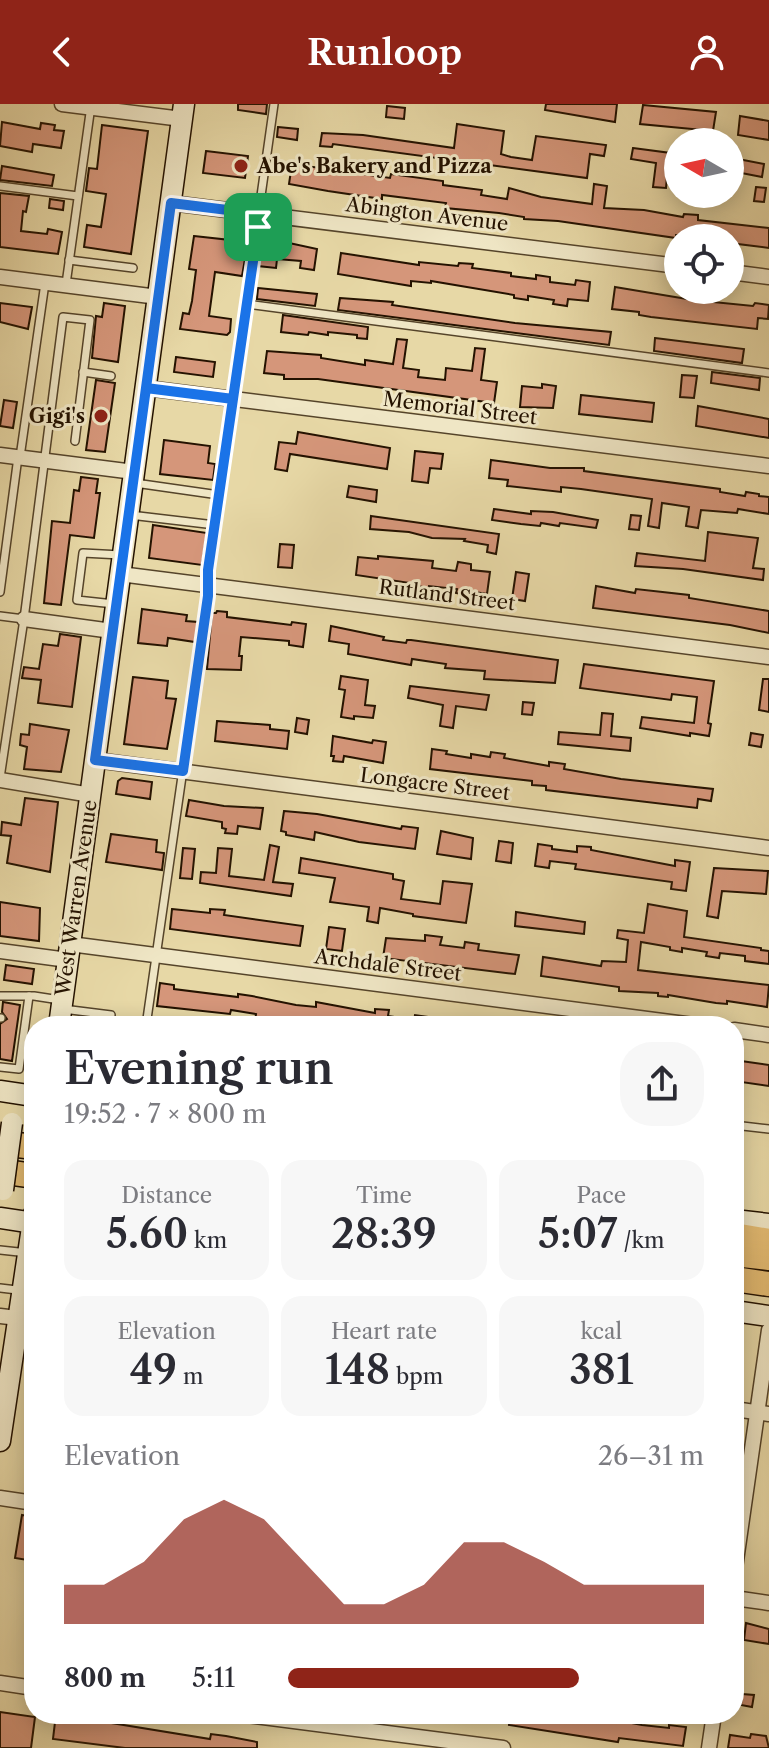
<!DOCTYPE html>
<meta charset="utf-8">
<style>
body{margin:0;font-family:"Libre Caslon Text",serif;background:#f7f7f7;color:#2b2b33;height:100vh;display:flex;flex-direction:column;font-size:30px;white-space:nowrap}
*{box-sizing:border-box;margin:0}
p{font-size:26px;color:#7c7c81}
.icon{flex:none;width:44px;height:44px;fill:none;stroke:currentColor;stroke-width:2;stroke-linecap:round;stroke-linejoin:round}
.map{position:relative;flex:1;overflow:hidden}
.sheet{position:absolute;left:24px;top:912px;width:720px;height:708px;display:flex;flex-direction:column;background:#fff;border-radius:32px;box-shadow:0 4px 20px #0003}
.sheet>*{flex:none}
.needle{width:52px;rotate:279deg}
.controls{position:absolute;left:664px;top:24px;display:grid;gap:16px}
.controls a{display:grid;place-items:center;width:80px;height:80px;border-radius:50%;background:#fff;box-shadow:0 4px 20px #0003;font-size:40px}
.pin{position:absolute;display:grid;place-items:center;width:68px;height:68px;color:#fff;margin:-34px;border-radius:16px;box-shadow:0 4px 12px #0006}
.round{display:grid;place-items:center;flex:none;width:84px;height:84px;border-radius:32px;background:#f7f7f7}
.head{display:flex;align-items:center;justify-content:space-between;height:136px;padding:0 40px}
h1{font-size:44px;font-weight:600;line-height:60px}
.stats{display:grid;grid-template-columns:repeat(3,1fr);gap:12px;height:136px;padding:8px 40px}
.stats div{display:grid;align-content:center;border-radius:20px;background:#f7f7f7;text-align:center}
.stats b{font-size:40px;font-weight:600}
.stats small{font-size:22px;font-weight:400}
.stats p{font-size:22px}
.chart{height:224px;padding:16px 40px}
.chart p{display:flex;justify-content:space-between}
.chart svg{width:100%;height:144px;margin-top:8px;fill:#8f2418;opacity:.7}
ul{padding:0 40px;list-style:none;font-size:26px}
li{display:grid;grid-template-columns:128px 96px 1fr;align-items:center;height:60px}
li i{height:20px;border-radius:10px;background:#8f2418}
header{display:flex;justify-content:space-between;align-items:center;height:104px;padding:0 40px;background:#8f2418;color:#fff;font-size:36px;font-weight:600}
.map>svg:first-child{display:block}
</style>
<header><svg class="icon" aria-label="back" viewBox="0 0 24 24"><path d="M15 5l-7 7 7 7"/></svg>Runloop<svg class="icon" aria-label="person" viewBox="0 0 24 24"><circle cx="12" cy="8" r="4"/><path d="M4 21q1-7 8-7t8 7"/></svg></header>
<div class="map">
<svg width="769" height="1644" viewBox="0 0 769 1644">
<rect width="100%" height="100%" fill="#e7d8a6"/>
<filter id="stains"><feTurbulence type="fractalNoise" baseFrequency=".0025" numOctaves="4"/><feColorMatrix values="0 0 0 0 .2 0 0 0 0 .09 0 0 0 0 .02 0 0 0 .5 -.17"/></filter>
<radialGradient id="worn" r=".72"><stop offset=".6" stop-color="#630" stop-opacity="0"/><stop offset="1" stop-color="#630" stop-opacity=".3"/></radialGradient>
<g fill="#d5967a" stroke="#241200" stroke-width="2">
<path d="M238,0H267L266,10L238,6Z"/>
<path d="M546,0H617L615,18L545,6Z"/>
<path d="M643,1L716,8L713,27L640,20Z"/>
<path d="M387,2L405,4L404,15L386,13Z"/>
<path d="M740,12L769,17V36L738,31Z"/>
<path d="M2,18L40,25L41,19L55,21L54,26L64,27L61,44L33,40L32,48L0,42Z"/>
<path d="M457,20L504,27L501,50L511,53L532,56L536,32L606,41L604,52L590,50L587,74L333,40L332,43L320,42L322,29L363,31L454,44Z"/>
<path d="M102,21L148,27L131,150L84,143L87,121L101,123L106,90L86,87L89,64L97,65Z"/>
<path d="M278,23L298,25L297,36L277,33Z"/>
<path d="M633,44L678,50V63L668,61L666,84L653,83L656,59L631,55Z"/>
<path d="M206,47L248,52L245,74L203,69Z"/>
<path d="M733,54L764,60L762,73L731,67Z"/>
<path d="M292,60L390,74L391,70L443,77V81L482,86L481,91L507,95L509,84L541,93L592,100L594,80L607,82L604,104L644,106L683,113L684,110L698,111V116L769,124V144L730,139V134L676,131V134L558,117L524,115V113L499,109L445,104L446,99L382,91V95L328,87L289,80Z"/>
<path d="M2,62L54,71L52,82L0,76Z"/>
<path d="M756,83L766,84L764,98L754,97Z"/>
<path d="M0,89L29,92L26,108L23,107L21,127L47,130L48,125L62,128L58,150L0,143Z"/>
<path d="M50,95L64,97L63,106L49,104Z"/>
<path d="M194,132L248,138L242,172L215,168L209,212L231,215L230,228L227,231L180,225L183,209L189,210L192,197L196,166L189,165Z"/>
<path d="M266,134L317,145L314,166L300,164L301,157L277,155L276,164L258,162L261,140H264Z"/>
<path d="M341,149L419,161V158L458,162L459,159L473,160L472,164L511,169V172L536,175V171L550,173V178L575,181L576,176L590,178L588,197L568,195L567,202L553,200L554,196L528,192V196L514,194V191L431,177V179L411,177V182L338,170Z"/>
<path d="M615,183L693,196L753,202L755,199L769,201L768,215L758,214L757,225L651,213L639,211V208L612,205Z"/>
<path d="M258,184L317,190L315,202L257,195Z"/>
<path d="M340,194L393,198L392,201L515,219L611,228L609,241L338,206Z"/>
<path d="M0,199L32,203L28,225L0,218Z"/>
<path d="M104,199L125,202L118,258L92,254L96,212L102,213Z"/>
<path d="M283,211L368,223L367,235L357,234V231L328,228V231L309,228L308,231L281,228Z"/>
<path d="M655,234L744,245L742,259L654,247Z"/>
<path d="M397,235L407,236L403,264L419,266L418,273L445,276L446,264L472,267L475,244L485,245L481,276L497,278L494,299L318,275H284V271L264,269L267,247L321,251V254L365,261V256L393,260Z"/>
<path d="M176,253L215,258L213,273L174,268Z"/>
<path d="M712,268L760,274L759,286L711,279Z"/>
<path d="M682,271L697,272L694,294L680,293Z"/>
<path d="M96,276L115,279L105,348L86,346Z"/>
<path d="M542,280L556,282L553,304L520,303L522,282L542,284Z"/>
<path d="M581,291L654,299L652,318L579,310Z"/>
<path d="M4,296L17,298L13,324L0,322Z"/>
<path d="M698,302L769,315V334L696,322Z"/>
<path d="M298,328L390,344L387,365L290,350L287,367L275,365L279,338L296,340Z"/>
<path d="M164,336L210,342L208,359L215,360L213,376L160,370Z"/>
<path d="M415,347L443,350L441,365L430,364L428,379L412,377Z"/>
<path d="M491,356L550,364H584V367L720,385V388L745,392L746,388L759,390V392L769,393V410L738,405L737,409L701,406L698,424L686,422L689,403L662,399L659,424L648,422L652,395L581,385L561,383V388L507,382L508,376L489,374Z"/>
<path d="M81,373L98,375L96,389H100L94,434L70,431L61,501L44,499L52,417L70,419L74,386L79,387Z"/>
<path d="M349,382L377,386L376,398L347,393Z"/>
<path d="M494,405L531,410V407L553,408L598,416L596,424L560,419L559,422L541,419L540,422L521,420L492,416Z"/>
<path d="M631,411L641,412L639,426L629,425Z"/>
<path d="M371,412L499,430L496,450L487,448L488,441L464,437L465,435L432,434L409,428L370,425Z"/>
<path d="M153,421L207,429L202,461L149,454Z"/>
<path d="M708,428L758,434L753,464L764,465L763,476L683,465L635,462L637,449L705,457Z"/>
<path d="M280,440L294,441L292,464L278,463Z"/>
<path d="M378,452L433,457L432,464L456,467L458,458L471,460V466L490,468L487,490L468,487L467,491L456,489L457,485L429,482V484L417,482V480L356,471L358,453L378,455Z"/>
<path d="M516,468L529,470L525,497L512,495Z"/>
<path d="M596,482L635,489L636,485L689,491V494L769,507V529L730,521L593,504Z"/>
<path d="M142,505L187,511L186,517L198,518L195,538L168,534L167,542L138,539Z"/>
<path d="M217,507L227,508V513L291,521L292,518L306,520L303,543L289,541V537L241,533L239,552H242L241,566L207,565L212,509H216Z"/>
<path d="M331,522L384,533L383,536L406,539L407,536H411L558,556L555,579L484,575L485,567L445,564L446,560L412,555L411,561L348,550L349,540L329,537Z"/>
<path d="M60,530L81,533L72,603L38,599L41,576L22,574L24,563L39,565L43,540L58,542Z"/>
<path d="M584,560L714,577L708,619L711,620L709,632L690,629V632L640,624L642,613L694,619L697,593L672,590L671,596L580,584Z"/>
<path d="M341,572L368,576L365,601L375,602L373,614L354,612V615L341,613L345,586L339,585Z"/>
<path d="M133,573L168,577L166,594L176,595L167,645L124,640Z"/>
<path d="M763,575H769V608L759,606Z"/>
<path d="M410,582L489,591L486,606L456,602L453,624L440,622L443,601L408,594Z"/>
<path d="M523,598L534,599L532,611L522,610Z"/>
<path d="M602,609L613,610L611,632L631,634L630,647L558,640L559,628L600,631Z"/>
<path d="M297,614L309,616L307,630L295,628Z"/>
<path d="M217,617L270,621V625L289,627L287,645L215,637Z"/>
<path d="M30,620L69,626L61,668L24,665L27,643L20,641L21,630L29,631Z"/>
<path d="M751,629L763,631L761,643L749,641Z"/>
<path d="M333,632L372,639L373,636L386,638L383,659L344,652L343,658L333,657L334,652H331Z"/>
<path d="M432,645L447,647L446,650L471,654V650L490,653L491,648L505,650L504,654L549,662V658L565,660L564,665L621,675L713,685L711,697L698,695L697,704L546,686V682L532,681V677L430,665Z"/>
<path d="M122,674L152,678L150,695L116,690L118,677Z"/>
<path d="M25,694L58,698L50,768L7,759L11,732L1,731L2,718L21,721Z"/>
<path d="M189,696L224,702L263,704L260,725L238,722L237,730L225,729L226,725L222,724V718L186,712Z"/>
<path d="M284,707L317,710L401,725L402,722L418,724L415,745L359,738L315,728L314,736L286,731V728L281,727Z"/>
<path d="M441,727L473,734L471,755L437,750Z"/>
<path d="M111,730L157,736L156,748L164,749L162,766L106,758Z"/>
<path d="M499,737L513,739L511,759L496,757Z"/>
<path d="M538,740L552,742V745L577,748V742L591,743V746L675,762V756L690,758L686,787L671,785L672,778L575,765L576,760L550,757L549,764L535,762Z"/>
<path d="M270,741L279,743L273,778L293,780L291,792L200,779L201,768L216,769L218,744L232,745L229,772L264,776Z"/>
<path d="M183,744L195,745L192,775L180,774Z"/>
<path d="M301,754L393,770V775L404,777L401,795L440,800L443,777L472,780L466,819L413,812V810L380,804L378,819L367,817L369,803L330,798L335,774L299,769Z"/>
<path d="M714,764L768,767L766,790L722,787L718,814L707,812Z"/>
<path d="M0,798L40,804L39,837L0,832Z"/>
<path d="M648,800L687,807L684,833L761,844V846L769,847V860L745,857V852L720,849L719,854L706,852L707,848L682,844V848L670,846V843L641,838L638,866L769,881L767,903L727,897V900L716,899L668,891V893L658,892V889L619,887V883L541,872L543,853L601,862L602,857L626,858L628,836L617,834L618,826L644,829Z"/>
<path d="M172,805L210,809V805L225,806L224,811L303,822L300,842L170,825Z"/>
<path d="M516,808L585,818L584,830L515,822Z"/>
<path d="M329,823L345,825L342,847L326,845Z"/>
<path d="M425,831L442,833L440,841L464,844L465,838L479,840L478,846L519,851L515,870L383,854L386,834L425,837Z"/>
<path d="M6,861L34,865L32,880L4,876Z"/>
<path d="M160,879L174,881V885L238,893V890L252,892L296,901L316,903V898L375,909V905L389,906L388,912L414,916L415,911L429,913L428,922H314L270,915L269,919L255,917L256,910L231,906L230,910L157,902Z"/>
<path d="M3,898L20,901L12,957L0,955V920L7,915L2,908Z"/>
<path d="M734,956L769,961V982L734,977Z"/>
<path d="M22,1411L34,1413V1457L15,1454Z"/>
<path d="M746,1519L769,1525V1540L744,1536Z"/>
<path d="M742,1590L754,1591L752,1603L741,1601Z"/>
<path d="M0,1608L35,1613L31,1644H0Z"/>
<path d="M56,1610L210,1635L211,1630L226,1632L257,1638V1644H125L53,1635Z"/>
<path d="M510,1610H623L621,1617L642,1621L669,1624V1621L686,1623L683,1642L619,1634L618,1638L509,1621Z"/>
<path d="M751,1630L766,1632L769,1644H728L730,1631L750,1634Z"/>
</g>
<g fill="none" stroke-linecap="round" stroke-linejoin="round">
<defs>
<g id="lane">
<path d="M0,82L78,92"/>
<path d="M69,156L133,164"/>
<path d="M66,180L91,2"/>
<path d="M247,200L769,269"/>
<path d="M83,268L111,272"/>
<path d="M20,353L45,179"/>
<path d="M135,379L219,391"/>
<path d="M130,411L215,421"/>
<path d="M0,488L18,353"/>
<path d="M114,500L77,496L83,449L121,451"/>
<path d="M0,512L24,515"/>
<path d="M0,674L24,515L63,213L90,216L75,337"/>
<path d="M0,892H34L60,896"/>
<path d="M63,905L111,911"/>
<path d="M0,914H1"/>
<path d="M146,922L208,492V466L274,0"/>
<path d="M0,963L19,965L29,892"/>
<path d="M734,1021L769,1025"/>
<path d="M0,1146L28,1149"/>
<path d="M0,1184L34,1188"/>
</g>
<g id="street">
<path d="M62,0L182,15"/>
<path d="M171,99L678,162"/>
<path d="M730,168L769,173"/>
<path d="M0,173L158,193"/>
<path d="M146,284L769,362"/>
<path d="M0,351L134,368"/>
<path d="M120,470L769,553"/>
<path d="M24,515L112,527"/>
<path d="M95,656L769,744"/>
<path d="M0,676L91,691"/>
<path d="M70,840L701,922"/>
<path d="M0,847L68,856"/>
<path d="M734,926L769,931"/>
<path d="M0,1212L34,1216"/>
<path d="M734,1305L769,1310"/>
<path d="M0,1394L34,1399"/>
<path d="M734,1471L769,1226"/>
<path d="M734,1494L769,1499"/>
<path d="M0,1579L34,1584"/>
<path d="M239,1610L503,1644"/>
<path d="M709,1644L714,1610"/>
</g>
<g id="secondary">
<path d="M59,922L184,0"/>
<path d="M0,987L34,992"/>
<path d="M0,1114L34,1119"/>
<path d="M734,1116L769,1120"/>
<path d="M734,1207L769,1212"/>
<path d="M0,1337L34,1110"/>
</g>
<g id="highway">
<path d="M0,1039L34,1043"/>
<path d="M0,1067L34,1072"/>
<path d="M734,1131L769,1137"/>
<path d="M734,1150L769,1154"/>
<path d="M734,1175L769,1180"/>
</g>
</defs>
<use href="#lane" stroke="#55442a" stroke-width="10"/>
<use href="#street" stroke="#55442a" stroke-width="17"/>
<use href="#secondary" stroke="#241200" stroke-width="23"/>
<use href="#highway" stroke="#241200" stroke-width="27"/>
<use href="#lane" stroke="#efe6c5" stroke-width="7"/>
<use href="#street" stroke="#efe6c5" stroke-width="14"/>
<use href="#secondary" stroke="#efe6c5" stroke-width="20"/>
<use href="#highway" stroke="#e4bc73" stroke-width="24"/>
<defs>
<path id="secondary-bridge" d="M3,1086L12,1019"/>
</defs>
<use href="#secondary-bridge" stroke="#241200" stroke-width="23" stroke-linecap="butt"/>
<use href="#secondary-bridge" stroke="#efe6c5" stroke-width="20"/>
</g>
<g fill="none" stroke-linecap="round" stroke-linejoin="round">
<defs>
<path id="route" d="M258,123L233,295L146,284L95,656L183,667L208,492V466L233,295L146,284L171,99L260,110L258,123"/>
</defs>
<use href="#route" stroke="#fff" stroke-width="16"/>
<use href="#route" stroke="#1a73e8" stroke-width="10"/>
</g>
<g fill="#8f2418" stroke="#efe6c5" stroke-width="3">
<circle cx="241" cy="62" r="8"/>
<circle cx="101" cy="312" r="8"/>
</g>
<g text-anchor="middle" stroke-width="6" stroke-linejoin="round" paint-order="stroke">
<g font-size="20" font-weight="bold" fill="#241200" stroke="#efe6c5" text-anchor="start">
<text x="257" y="69">Abe's Bakery and Pizza</text>
<text x="85" y="319" text-anchor="end">Gigi's</text>
</g>
<g font-size="20" fill="#241200" stroke="#efe6c5">
<text transform="translate(427 110) rotate(7)" y="7">Abington Avenue</text>
<text transform="translate(460 304) rotate(7)" y="7">Memorial Street</text>
<text transform="translate(447 491) rotate(7)" y="7">Rutland Street</text>
<text transform="translate(435 680) rotate(7)" y="7">Longacre Street</text>
<text transform="translate(76 794) rotate(-82)" y="7">West Warren Avenue</text>
<text transform="translate(388 861) rotate(7)" y="7">Archdale Street</text>
</g>
</g>
<rect width="100%" height="100%" filter="url(#stains)"/>
<rect width="100%" height="100%" fill="url(#worn)"/>
</svg>
<div class="controls">
<a><svg class="needle" viewBox="-14 -14 28 28"><path d="M0-13l5 13h-10z" fill="#e53935"/><path d="M0 13l5-13h-10z" fill="#7c7c81"/></svg></a>
<a><svg class="icon" aria-label="locate" viewBox="0 0 24 24"><circle cx="12" cy="12" r="6"/><path d="M12 2v4M12 18v4M2 12h4M18 12h4"/></svg></a>
</div>
<div class="pin" style="left:258px;top:123px;background:#1e9e55"><svg class="icon" aria-label="arrive" viewBox="0 0 24 24"><path d="M6 21V4h12l-3 4 3 4H6"/></svg></div>
<section class="sheet">
<div class="head"><div><h1>Evening run</h1><p>19:52 · 7 × 800 m</p></div><a class="round"><svg class="icon" aria-label="share" viewBox="0 0 24 24"><path d="M12 15V3M7 8l5-5 5 5M5 13v7h14v-7"/></svg></a></div>
<div class="stats">
<div><p>Distance</p><b>5.60<small> km</small></b></div>
<div><p>Time</p><b>28:39</b></div>
<div><p>Pace</p><b>5:07<small> /km</small></b></div>
</div>
<div class="stats">
<div><p>Elevation</p><b>49<small> m</small></b></div>
<div><p>Heart rate</p><b>148<small> bpm</small></b></div>
<div><p>kcal</p><b>381</b></div>
</div>
<div class="chart"><p><span>Elevation</span>26–31 m</p>
<svg viewBox="0 0 160 44" preserveAspectRatio="none"><path d="M0 44V32L10 32L20 25L30 12L40 6L50 12L60 25L70 38L80 38L90 32L100 19L110 19L120 25L130 32L140 32L150 32L160 32V44z"/></svg>
</div>
<ul>
<li><b>800 m</b>5:11<i style="width:70%"></i></li>
</ul>
</section>
</div>
